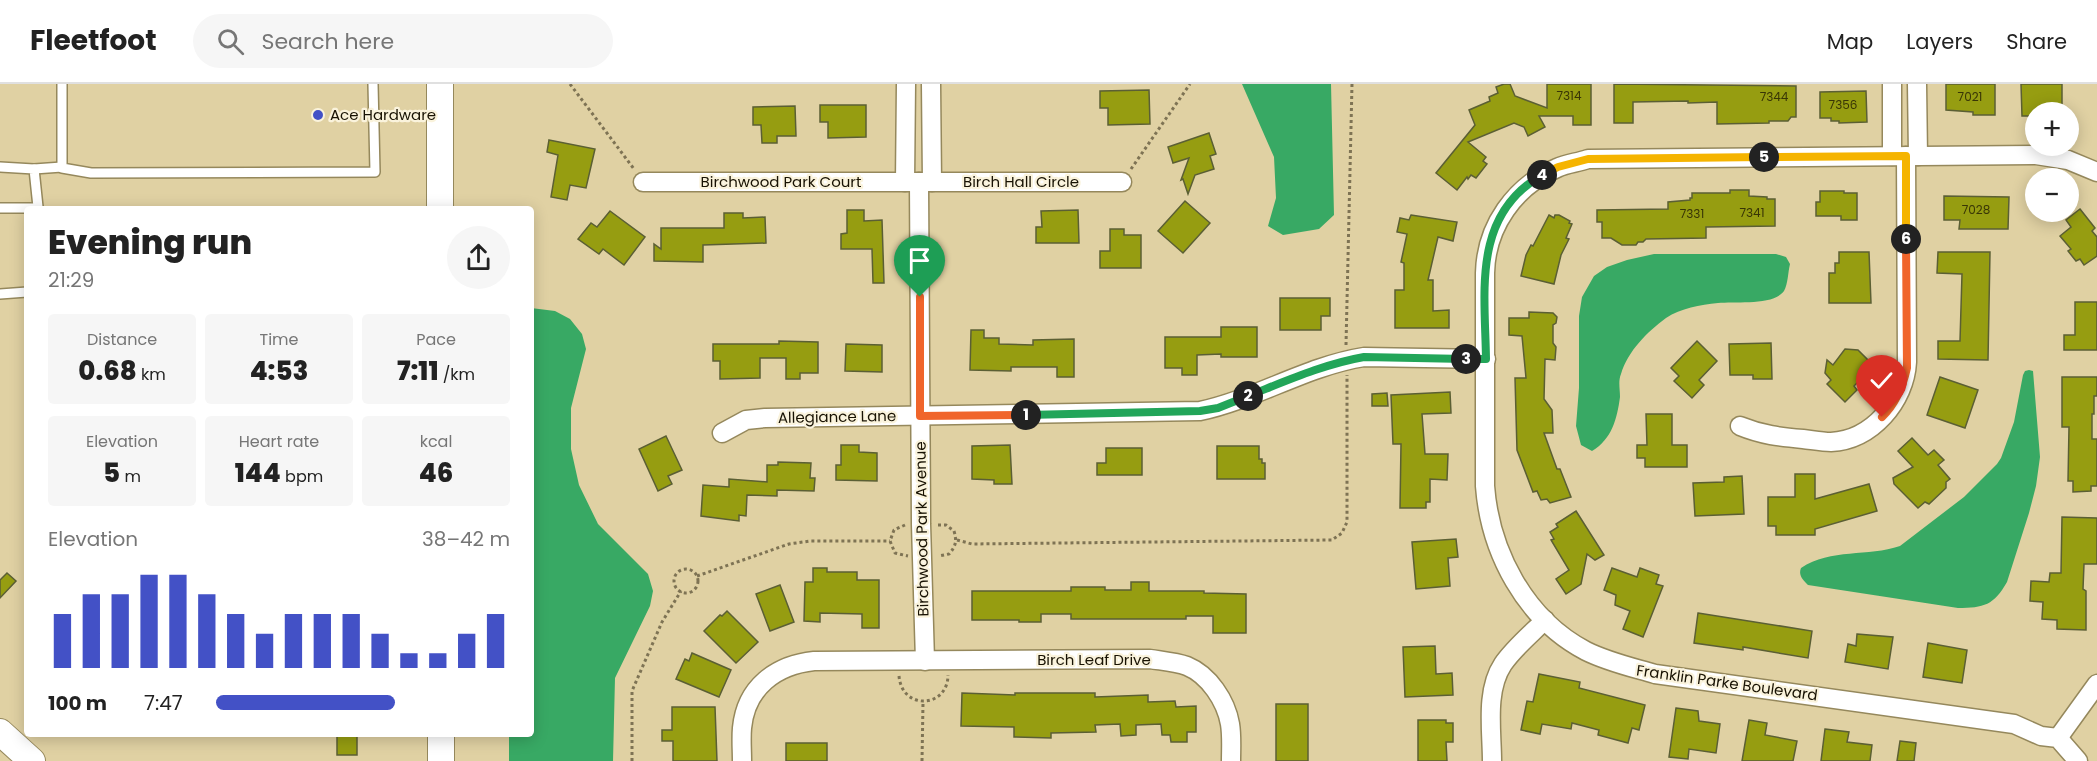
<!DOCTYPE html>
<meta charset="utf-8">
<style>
body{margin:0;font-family:Poppins,sans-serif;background:#f6f6f6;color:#222;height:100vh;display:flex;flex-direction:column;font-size:22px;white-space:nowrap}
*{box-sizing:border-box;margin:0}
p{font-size:20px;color:#767676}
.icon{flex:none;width:33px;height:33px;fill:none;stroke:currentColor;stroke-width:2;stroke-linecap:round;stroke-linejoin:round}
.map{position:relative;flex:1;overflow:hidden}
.sheet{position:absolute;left:24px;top:122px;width:510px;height:531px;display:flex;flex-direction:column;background:#fff;border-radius:6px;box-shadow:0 3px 15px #0003}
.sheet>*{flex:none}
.fabs{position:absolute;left:2025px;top:18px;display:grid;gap:12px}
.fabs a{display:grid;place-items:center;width:54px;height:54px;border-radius:50%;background:#fff;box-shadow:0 3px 15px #0003;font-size:30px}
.pin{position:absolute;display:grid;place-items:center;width:51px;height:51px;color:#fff;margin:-62px -26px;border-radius:50% 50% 50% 0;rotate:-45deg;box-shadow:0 0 6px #0007}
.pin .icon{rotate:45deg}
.km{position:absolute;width:30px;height:30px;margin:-15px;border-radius:50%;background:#222;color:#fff;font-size:16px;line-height:30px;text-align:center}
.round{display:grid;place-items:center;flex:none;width:63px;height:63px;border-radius:32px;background:#f6f6f6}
.overview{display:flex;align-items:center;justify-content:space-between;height:102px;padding:0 24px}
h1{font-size:33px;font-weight:800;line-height:45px}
.metrics{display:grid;grid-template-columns:repeat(3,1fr);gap:9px;height:102px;padding:6px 24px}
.metrics div{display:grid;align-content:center;border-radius:6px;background:#f6f6f6;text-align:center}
.metrics b{font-size:26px;font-weight:800}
.metrics small{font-size:16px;font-weight:400}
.metrics p{font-size:16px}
.chart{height:168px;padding:12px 24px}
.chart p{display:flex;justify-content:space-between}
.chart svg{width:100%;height:108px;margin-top:6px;stroke:#4351c6;stroke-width:6}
ul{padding:0 24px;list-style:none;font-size:20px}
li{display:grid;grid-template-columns:96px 72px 1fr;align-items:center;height:45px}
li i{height:15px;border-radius:8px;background:#4351c6}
header{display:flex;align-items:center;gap:36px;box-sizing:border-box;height:84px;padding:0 30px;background:#fff;border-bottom:2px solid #e0e0e0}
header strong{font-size:28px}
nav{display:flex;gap:33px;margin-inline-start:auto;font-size:21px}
.search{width:420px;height:54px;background:#f6f6f6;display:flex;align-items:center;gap:15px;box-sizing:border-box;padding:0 21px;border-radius:33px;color:#767676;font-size:22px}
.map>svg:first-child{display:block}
</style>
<header>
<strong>Fleetfoot</strong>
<div class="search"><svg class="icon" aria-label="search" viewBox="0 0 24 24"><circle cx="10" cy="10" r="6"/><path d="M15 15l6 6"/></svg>Search here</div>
<nav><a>Map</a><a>Layers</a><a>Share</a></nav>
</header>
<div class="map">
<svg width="2097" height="677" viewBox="0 0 2097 677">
<rect width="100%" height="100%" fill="#e0d1a3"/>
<g fill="#38a964">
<path d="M1242,0H1331L1334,131L1319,145L1283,151L1268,142L1276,114L1274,73Z"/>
<path d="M1654,170H1776L1786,173L1790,180C1788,188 1788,200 1784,207C1773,222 1735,217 1718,219C1700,221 1681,224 1666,234C1647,248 1628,267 1621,290C1618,297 1620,305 1620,313C1617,335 1612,355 1592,367L1581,361L1576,342L1579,304V232L1582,213L1594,192L1607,183L1627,176Z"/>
<path d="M531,224L555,227L570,235L582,250L586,265L571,324V365L579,401L598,440L648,490L653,507L650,522L615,594L613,677H509V650H531Z"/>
<path d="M2029,286L2033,287L2040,373L2036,402L2029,429L2007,498C1994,521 1984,524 1958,524L1808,501C1803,496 1798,491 1801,484C1831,464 1868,473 1900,462L1964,413L1997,380L2001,374L2014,338L2023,291L2025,287Z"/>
</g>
<g fill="#969d11" stroke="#5b5f34" stroke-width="1.5">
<path d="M1504,0H1510L1515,12L1547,24V0H1591V41H1573V32H1539L1545,43L1528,52L1524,43L1514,39L1468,58L1486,73L1483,77L1487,80L1476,94L1471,91L1468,95L1467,93L1457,106L1436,89L1475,41L1469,26L1490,17L1489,13L1498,9L1496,3Z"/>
<path d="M1614,0L1796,2V33H1791L1788,37H1769V39L1717,40V18L1688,19V17L1633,18V39H1614Z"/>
<path d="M1946,0H1995V31H1973V28L1946,26Z"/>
<path d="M2021,0H2062V27H2040L2036,28V32H2022Z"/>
<path d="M1149,6L1150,40L1108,41V24H1100V7Z"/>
<path d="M1866,7L1867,38L1839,39V37H1831V34H1820V8Z"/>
<path d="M820,21H866V53L828,54V38H820Z"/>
<path d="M795,22L796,52H777V59H762L761,41H753V23Z"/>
<path d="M1209,49L1216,70L1210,72L1214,85L1195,91L1188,110L1183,95L1181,96L1189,74L1173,79L1168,63Z"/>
<path d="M549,56L595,65L586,104L570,101L567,116L551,113L558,71L547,68Z"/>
<path d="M1730,106H1749V112L1767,113V115H1775V142L1706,143V154L1646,155L1643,158H1638L1636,161H1622L1611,154H1602V138H1597V126L1668,125V118L1690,116V114H1692V109H1730Z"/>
<path d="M1820,107H1844V109H1857V136H1841V132H1816V118H1820Z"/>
<path d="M1944,112L2009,113L2008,145H1959L1960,136H1944Z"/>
<path d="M1185,117L1210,139L1183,169L1158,147Z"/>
<path d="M2080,125L2095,144L2092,147L2097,153V172L2084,181L2080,175L2076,177L2068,167L2071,165L2060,152L2071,143L2066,136Z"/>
<path d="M847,126H864V137L882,136L884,199H873L872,165H841V150L847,149Z"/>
<path d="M1078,126L1079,159H1036V143H1042L1041,127Z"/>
<path d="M610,127L645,153L624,181L603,165L599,170L578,155L591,139L597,143Z"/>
<path d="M724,129H743V134L765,133L766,159L703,161V178L654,177V160L661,165V144H724Z"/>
<path d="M1411,131L1457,138L1453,157L1438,153L1428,196H1433V227L1449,226V244H1395V206H1404V179L1401,178L1407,150L1397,148L1400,134L1409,136Z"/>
<path d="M1549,131L1554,134L1555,131H1559L1570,137L1569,139L1572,140L1566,154L1569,155L1561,171L1554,200L1521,192L1526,171L1531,161L1533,162Z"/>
<path d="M1110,145H1124V151H1141V184H1100V167H1110Z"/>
<path d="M1839,168H1869L1871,219H1829V189H1835V179H1839Z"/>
<path d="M1938,168H1990L1988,276L1938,275V257H1960L1962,190L1937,189Z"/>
<path d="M1280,214H1330V232H1321V246H1280Z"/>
<path d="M2075,218H2097V266H2064V251H2075Z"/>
<path d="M1529,228L1553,229L1557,233L1556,239L1553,241V259L1556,263L1555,276L1545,275L1544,315L1552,326L1553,349H1544L1557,385H1560L1571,413L1550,419L1547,415L1541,416L1537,407L1533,408L1517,366L1515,294H1526L1522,252L1509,251V234H1529Z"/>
<path d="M1221,243H1257V273H1221V270L1197,271V291H1182V284H1165V253H1221Z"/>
<path d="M971,246H984V254H999V260L1033,261V256L1074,255V293H1057V283H1011V287L970,286Z"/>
<path d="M779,257L818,258V289H800V295H786V274H760V294L720,295V277H713V260H779Z"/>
<path d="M1697,257L1717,277L1699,296L1704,301L1692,314L1674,297L1679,292L1671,284Z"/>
<path d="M1771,259L1772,295H1753V291H1730L1729,260Z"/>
<path d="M846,260L882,261V288L845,287Z"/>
<path d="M1845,265L1858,266L1871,279L1866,283L1869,287L1854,302L1857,306L1845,318L1827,300L1831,296L1825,289L1827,276L1833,281Z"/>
<path d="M1940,293L1978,306L1965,344L1927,331Z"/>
<path d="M2062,293H2097V312H2094V330H2092V355H2097V402H2091V407L2073,408V397H2068L2069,343H2062Z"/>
<path d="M1450,308L1451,329L1422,330L1425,370H1448L1447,396L1430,395V418H1426V424H1400L1401,360H1393L1391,311Z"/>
<path d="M1387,309L1388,322H1372V310Z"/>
<path d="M1646,330H1672V361H1687V383H1645V374H1637V361H1647Z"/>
<path d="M666,352L682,386L668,392L672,400L658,407L639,365Z"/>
<path d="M1912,354L1928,371L1934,366L1944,376L1938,381L1950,395L1946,398V404L1929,420L1925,418L1918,424L1894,400L1893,394L1913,383L1898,367Z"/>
<path d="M841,361H859V368L877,369V397L836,396V381H841Z"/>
<path d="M1010,361L1012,400H994V396L972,395V362Z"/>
<path d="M1217,362H1259V375H1262V379H1265V395H1217Z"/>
<path d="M1106,364H1142V391H1097V379H1106Z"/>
<path d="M778,378L811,379L810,394H815L814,407L777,406V412L747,411L746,432L739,431V437L701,432L703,401L729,403V395L767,398V381H778Z"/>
<path d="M1795,390H1815V415L1869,400L1877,427L1815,445V451H1776V442H1768V413H1795Z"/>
<path d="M1742,392L1744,430L1695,432L1693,399L1724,398V393Z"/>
<path d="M1576,427L1604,471L1595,476L1587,470L1581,500L1566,510L1556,495L1569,486L1551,456L1554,455L1550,448L1558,443L1556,440Z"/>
<path d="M2062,433L2097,434V480H2084L2083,505L2086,507V546L2057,545V536L2042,535L2043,518L2030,517L2031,497L2049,498L2050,489H2061Z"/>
<path d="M1456,455L1458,473L1448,474L1450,502L1416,505L1412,458Z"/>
<path d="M813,484H827V488H857V496H879V544H862V530L820,529V538L804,537L805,498H813Z"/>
<path d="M1612,484L1637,493L1640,484L1659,491L1656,500L1663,502L1643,553L1623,545L1630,527L1615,521L1616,511L1604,506Z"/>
<path d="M7,489L16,497L0,514V496Z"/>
<path d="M1131,498H1149V507H1204V509L1246,510V549H1213V532H1186V535H1071V530H1041V538H1019V536H972V507H1071V503H1105V506H1131Z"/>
<path d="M780,501L794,538L770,547L756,510Z"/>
<path d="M727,527L758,558L736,579L704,547L720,531L722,532Z"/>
<path d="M1698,529L1812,547L1808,574L1743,563V566L1694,559Z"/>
<path d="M1857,550L1893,553L1888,585L1845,578L1848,560L1856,562Z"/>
<path d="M1928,559L1967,566L1962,599L1923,593Z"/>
<path d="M1435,562L1436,590L1452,589L1453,611L1405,613L1403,563Z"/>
<path d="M692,569L731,586L719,613L676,595L685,575L689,577Z"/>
<path d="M1539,590L1580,598L1579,604L1645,621L1639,646L1632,644L1628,659L1598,651L1599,646L1572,639L1571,645L1542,640L1540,650L1521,646L1527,617L1533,618Z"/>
<path d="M962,609L1015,611V609H1095V613L1148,611V618L1175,617L1176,623L1196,622V648H1187V658H1171L1170,651H1162L1161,640L1136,641V651L1121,652L1120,640L1095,641L1096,648L1051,649V654L1014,653V643L961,642Z"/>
<rect x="1276" y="620" width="32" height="57"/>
<path d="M672,623H715L717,677H673V657H662V646H672Z"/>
<path d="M1676,624L1698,627L1699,637L1720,640L1716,669L1689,665L1688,675L1669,673Z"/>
<path d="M1418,636H1446V639H1453V658H1446L1447,677H1418Z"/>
<path d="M1749,636L1767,639L1765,651L1797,657L1793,677H1742Z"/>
<path d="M1825,645L1849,648L1847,658L1872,661L1870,677H1821Z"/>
<rect x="337" y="650" width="20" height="21"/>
<path d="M1900,657L1916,659L1914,677H1897Z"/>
<rect x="786" y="659" width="41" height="18"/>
</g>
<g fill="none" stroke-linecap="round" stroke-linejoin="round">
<defs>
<g id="lane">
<path d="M62,0V84L91,89L375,88L373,0"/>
<path d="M0,83L34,85L38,123"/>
<path d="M34,85L62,83"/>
<path d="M0,124H38"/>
<path d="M0,210L27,208"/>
</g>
<g id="street">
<path d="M931,0L932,98"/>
<path d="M1917,0L1918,72"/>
<path d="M1892,72V0"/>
<path d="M643,98H1122"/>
<path d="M905,98L906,0"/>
<path d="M919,98L921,440L925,577"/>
<path d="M1740,342C1762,351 1780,353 1803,355C1812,356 1822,358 1831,358C1872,356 1905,317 1907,278L1906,72"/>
<path d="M722,349L746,336L765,334L1200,327C1256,315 1307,282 1364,273L1486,275"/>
<path d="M2058,654L2097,600"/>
<path d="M742,677C742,666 741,655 742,644C746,603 776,581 814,577L1150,575C1162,577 1175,578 1187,582C1209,591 1226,617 1230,640C1232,652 1231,665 1231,677"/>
<path d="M1492,677C1492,647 1485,607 1503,580C1514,564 1531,550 1545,536"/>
<path d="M2078,677L2058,654L2041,652L2014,640L1655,590C1631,583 1608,578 1586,567C1525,535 1490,468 1485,402V189C1486,142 1515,102 1557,84C1567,79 1577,79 1588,75L2036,71L2068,76L2097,88"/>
</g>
<g id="secondary">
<path d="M440,0V124"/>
<path d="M0,648L32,677"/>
<path d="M441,677V650"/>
</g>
</defs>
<use href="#lane" stroke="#95885c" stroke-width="12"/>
<use href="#street" stroke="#95885c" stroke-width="21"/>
<use href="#secondary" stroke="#95885c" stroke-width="28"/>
<g stroke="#7e7354" stroke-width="3" stroke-dasharray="3 3" stroke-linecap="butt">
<path d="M570,0L634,85"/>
<path d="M1131,85L1190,0"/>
<path d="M1346,261L1352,0"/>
<path d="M905,441L894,446L890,457L895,469L908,472"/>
<path d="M938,441H946L954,447C957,457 956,462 949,470L939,472"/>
<path d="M957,456L972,460L1332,456L1342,449L1347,438V291"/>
<circle cx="686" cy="497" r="12"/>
<path d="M697,492L789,460L810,457H890"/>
<path d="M899,592C902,627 948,624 948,591"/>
<path d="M632,677V607L662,538L681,507"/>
<path d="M922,677L923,619"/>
</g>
<use href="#lane" stroke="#fff" stroke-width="9"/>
<use href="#street" stroke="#fff" stroke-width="18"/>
<use href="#secondary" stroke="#fff" stroke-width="26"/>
</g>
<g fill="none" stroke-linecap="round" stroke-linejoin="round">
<defs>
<path id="split-1" d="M920,213V332L1026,331"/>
<path id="split-2" d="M1026,331L1200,327L1218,324L1248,312"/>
<path id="split-3" d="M1248,312C1286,297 1324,280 1364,273L1466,275"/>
<path id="split-4" d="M1466,275H1486C1485,207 1472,131 1542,91"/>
<path id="split-5" d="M1542,91L1558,83L1588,75L1764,73"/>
<path id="split-6" d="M1764,73L1906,72V155"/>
<path id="split-7" d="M1882,333C1896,320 1903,302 1907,284L1906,155"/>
</defs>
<use href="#split-1" stroke="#fff" stroke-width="12"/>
<use href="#split-2" stroke="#fff" stroke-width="12"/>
<use href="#split-3" stroke="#fff" stroke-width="12"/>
<use href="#split-4" stroke="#fff" stroke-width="12"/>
<use href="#split-5" stroke="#fff" stroke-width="12"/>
<use href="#split-6" stroke="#fff" stroke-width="12"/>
<use href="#split-7" stroke="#fff" stroke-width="12"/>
<use href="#split-1" stroke="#f0652b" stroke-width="8"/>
<use href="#split-2" stroke="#22a559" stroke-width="8"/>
<use href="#split-3" stroke="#22a559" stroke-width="8"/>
<use href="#split-4" stroke="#22a559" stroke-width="8"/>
<use href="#split-5" stroke="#f5b400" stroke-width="8"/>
<use href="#split-6" stroke="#f5b400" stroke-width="8"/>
<use href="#split-7" stroke="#f0652b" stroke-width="8"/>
</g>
<circle fill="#4351c6" stroke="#faf3dc" stroke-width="2" cx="318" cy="31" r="6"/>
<g text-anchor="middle" stroke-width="4.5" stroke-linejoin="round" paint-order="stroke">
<g font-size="12" fill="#383506">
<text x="1569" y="16">7314</text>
<text x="1774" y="17">7344</text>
<text x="1970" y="17">7021</text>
<text x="1843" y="25">7356</text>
<text x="1976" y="130">7028</text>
<text x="1752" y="133">7341</text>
<text x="1692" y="134">7331</text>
</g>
<g font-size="15" fill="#181203" stroke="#faf3dc" text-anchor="start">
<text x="330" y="36">Ace Hardware</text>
</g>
<g font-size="15" fill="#181203" stroke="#faf3dc">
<text x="781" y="103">Birchwood Park Court</text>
<text x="1021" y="103">Birch Hall Circle</text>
<text transform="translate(837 333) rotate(-1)" y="5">Allegiance Lane</text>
<text transform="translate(922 445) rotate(-91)" y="5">Birchwood Park Avenue</text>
<text x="1094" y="581">Birch Leaf Drive</text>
<text transform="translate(1727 599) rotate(8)" y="5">Franklin Parke Boulevard</text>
</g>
</g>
</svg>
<div class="fabs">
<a>+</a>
<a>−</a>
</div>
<div class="pin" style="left:920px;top:213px;background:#1e9e55"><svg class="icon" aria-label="arrive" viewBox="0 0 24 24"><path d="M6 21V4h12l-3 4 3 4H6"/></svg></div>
<div class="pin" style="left:1882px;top:333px;background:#d93025"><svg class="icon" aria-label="check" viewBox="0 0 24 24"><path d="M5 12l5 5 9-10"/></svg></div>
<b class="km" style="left:1026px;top:331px">1</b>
<b class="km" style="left:1248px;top:312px">2</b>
<b class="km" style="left:1466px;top:275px">3</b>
<b class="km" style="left:1542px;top:91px">4</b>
<b class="km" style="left:1764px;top:73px">5</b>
<b class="km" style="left:1906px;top:155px">6</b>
<section class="sheet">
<div class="overview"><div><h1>Evening run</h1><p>21:29</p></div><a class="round"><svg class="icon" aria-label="share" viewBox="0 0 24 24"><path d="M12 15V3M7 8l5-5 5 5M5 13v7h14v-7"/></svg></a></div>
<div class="metrics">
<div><p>Distance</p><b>0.68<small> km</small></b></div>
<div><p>Time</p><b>4:53</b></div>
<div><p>Pace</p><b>7:11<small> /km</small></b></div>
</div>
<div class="metrics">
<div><p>Elevation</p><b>5<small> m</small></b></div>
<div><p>Heart rate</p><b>144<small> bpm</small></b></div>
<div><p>kcal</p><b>46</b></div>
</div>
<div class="chart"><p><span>Elevation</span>38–42 m</p>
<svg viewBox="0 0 160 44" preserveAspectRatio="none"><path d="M5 44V22M15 44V14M25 44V14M35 44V6M45 44V6M55 44V14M65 44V22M75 44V30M85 44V22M95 44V22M105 44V22M115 44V30M125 44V38M135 44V38M145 44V30M155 44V22"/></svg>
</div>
<ul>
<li><b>100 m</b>7:47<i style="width:61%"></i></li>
</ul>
</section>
</div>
